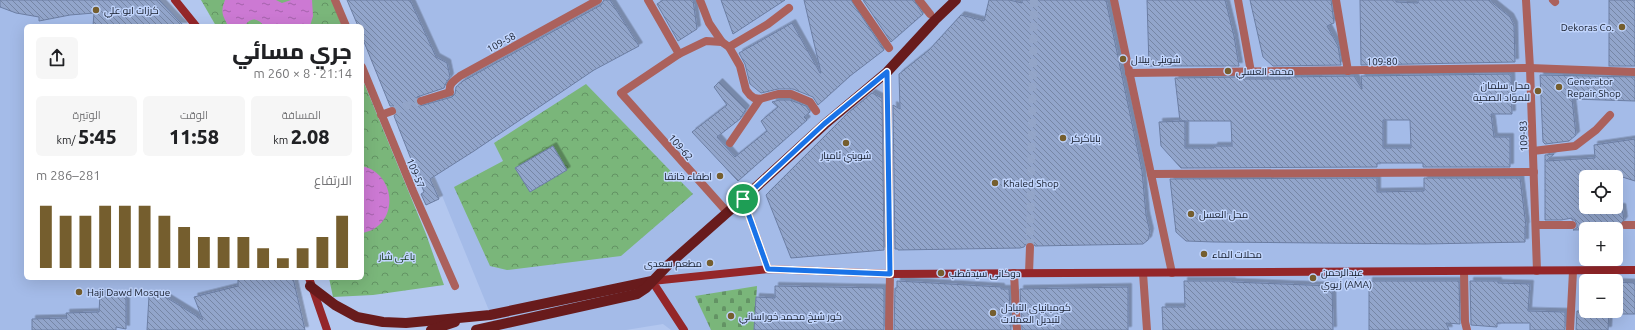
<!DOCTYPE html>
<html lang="ar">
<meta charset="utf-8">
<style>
body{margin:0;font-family:Ubuntu,Cairo,sans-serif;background:#f6f6f6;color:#202124;direction:rtl;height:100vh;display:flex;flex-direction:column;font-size:15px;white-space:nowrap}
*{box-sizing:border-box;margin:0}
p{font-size:13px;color:#757577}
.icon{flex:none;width:22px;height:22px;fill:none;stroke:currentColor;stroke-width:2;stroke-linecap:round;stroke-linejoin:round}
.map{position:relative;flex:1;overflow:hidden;direction:ltr}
.panel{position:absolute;left:24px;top:24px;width:340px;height:256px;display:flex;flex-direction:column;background:#fff;border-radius:6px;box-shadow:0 4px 16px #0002;direction:rtl}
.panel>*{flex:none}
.buttons{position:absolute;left:1579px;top:170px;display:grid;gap:8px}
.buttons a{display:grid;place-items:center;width:44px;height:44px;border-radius:6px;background:#fff;box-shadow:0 4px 16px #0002;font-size:20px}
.pin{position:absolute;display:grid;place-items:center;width:34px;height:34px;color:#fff;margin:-17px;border:2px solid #fff;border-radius:50%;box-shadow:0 1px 4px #0007}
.round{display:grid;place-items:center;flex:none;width:42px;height:42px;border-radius:6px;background:#f6f6f6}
.overview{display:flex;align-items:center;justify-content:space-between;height:68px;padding:0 12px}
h1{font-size:22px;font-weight:800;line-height:30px}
.metrics{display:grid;grid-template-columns:repeat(3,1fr);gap:6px;height:68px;padding:4px 12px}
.metrics div{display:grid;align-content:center;border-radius:6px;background:#f6f6f6;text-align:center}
.metrics b{font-size:20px;font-weight:800}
.metrics small{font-size:11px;font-weight:400}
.metrics p{font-size:11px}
.chart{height:112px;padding:8px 12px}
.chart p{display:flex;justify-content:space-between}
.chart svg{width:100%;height:72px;margin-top:4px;stroke:#755e2e;stroke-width:6}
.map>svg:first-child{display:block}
</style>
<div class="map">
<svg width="1635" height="330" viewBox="0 0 1635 330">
<defs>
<pattern id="cemetery-stones" width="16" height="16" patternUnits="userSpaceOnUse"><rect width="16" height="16" fill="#7ab67a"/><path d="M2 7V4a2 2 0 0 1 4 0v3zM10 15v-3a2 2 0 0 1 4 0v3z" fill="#639364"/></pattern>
<pattern id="park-crowns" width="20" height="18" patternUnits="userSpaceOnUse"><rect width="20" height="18" fill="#7ab67a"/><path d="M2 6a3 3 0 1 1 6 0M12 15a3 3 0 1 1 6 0" fill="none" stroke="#639364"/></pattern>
<pattern id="water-ripples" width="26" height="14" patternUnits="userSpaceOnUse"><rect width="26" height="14" fill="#cc79d3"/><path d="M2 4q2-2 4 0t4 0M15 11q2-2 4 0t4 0" fill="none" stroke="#a462ab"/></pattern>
<pattern id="building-back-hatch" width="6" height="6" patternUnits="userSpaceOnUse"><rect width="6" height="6" fill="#92a5cb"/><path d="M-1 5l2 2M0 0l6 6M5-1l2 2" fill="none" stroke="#7686a5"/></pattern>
<filter id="shadow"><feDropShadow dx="3.5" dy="-3.5" stdDeviation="0" flood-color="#0004"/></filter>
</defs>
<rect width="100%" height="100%" fill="#b3c7ef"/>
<g fill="#a4bbe8" fill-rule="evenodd">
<path d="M0,0H160L185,26H26V278H293L305,330H0Z"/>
<path d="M362,0H1635V330H671L663,324L626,330H497ZM1586,177H1616V207H1586ZM1586,229H1616V259H1586ZM1586,281H1616V311H1586Z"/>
</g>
<path fill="url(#cemetery-stones)" d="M757,286L754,330H711L695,296Z"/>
<g fill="url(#park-crowns)">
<path d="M201,0H332L342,26H216Z"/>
<path d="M362,78L426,234L444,285L373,295L333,297L329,278H362Z"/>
<path d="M586,84L693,194L621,256L507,270L490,266L454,187L503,161L494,143Z"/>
</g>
<g fill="url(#water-ripples)">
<path d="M225,0H276L282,3L291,0H312L313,16L310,26H264C258,18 250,17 245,26H228C223,15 220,13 225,0Z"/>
<path d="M362,166C398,174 399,227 362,233Z"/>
</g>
<g fill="url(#building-back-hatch)" stroke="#6c7ea3" fill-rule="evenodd" filter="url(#shadow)">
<path d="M0,0H159L184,26H93L94,13L70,15L39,21V17L16,13L0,7Z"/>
<path d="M347,0H410L436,57L447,63L450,77L446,83L444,88L417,97L416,103L420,106L452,97L455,94L456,87L463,81L601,5L604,0H610L639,46L594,70L474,151L430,179L439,199L426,205L421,194L424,192L394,116L397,112V109L393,106H390L362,37V26H358Z"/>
<path d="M663,0H693L697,29L678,41L657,4Z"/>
<path d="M721,0H785L733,34Z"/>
<path d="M804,0H851L884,50L850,76L818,105L813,97L793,89H778L761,93L750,84L745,64L739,53L792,23L820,73H821Z"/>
<path d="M863,0H914L923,14L891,42Z"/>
<path d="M989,0H1009L1022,3V0H1106L1142,171L1146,215L1150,232L1148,240L1143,244L1035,246L1033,243L1030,242L1026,244L1024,247L1020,248L898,250V249H895L893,105L900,109L899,74L929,50L961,15L984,21Z"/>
<path d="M1147,0H1225L1234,36L1239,66H1149Z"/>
<path d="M1250,0H1331L1334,23L1327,26L1338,46L1341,65L1273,66L1263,57Z"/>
<path d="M1360,0H1396V2L1418,3V0H1489L1510,17L1514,25L1515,62L1361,65Z"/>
<rect x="1609" y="0" width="26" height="66"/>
<path d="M1511,74L1512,114H1491L1494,137H1510V167H1423V163H1377V167L1181,168L1161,146L1159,122L1185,121H1180L1175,78L1241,77L1242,79H1290L1287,77L1354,76L1362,89L1361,76ZM1383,120H1410L1411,148H1383ZM1185,121H1231L1232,146H1214V148H1185Z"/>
<path d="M1540,75L1635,77V101L1572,99L1576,135L1569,141L1545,144L1543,142Z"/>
<path d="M719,82L746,109L740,119L717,137L735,157L767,131L761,121L778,107L772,102L779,100H790L806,106L810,112L804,117L807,120L738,181L692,132L727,105L714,87Z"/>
<path d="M872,93L882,98L884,250L791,258L766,195L848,113Z"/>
<path d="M1635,139V181L1616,175V177H1586V207H1622L1624,220L1620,225L1621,229L1573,230L1577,228V225L1575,220H1572V218L1561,220H1545V155L1554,154L1546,161L1595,158L1594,145Z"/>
<path d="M553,146L567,170L530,192L515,168Z"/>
<path d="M1377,178V192L1424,191V178H1520L1526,226H1525V242L1425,244L1214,242L1186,241L1176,232L1170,179Z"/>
<path d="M238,278H293L305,330H147L149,296H164L203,320L194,297L238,286Z"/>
<path d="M897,281L1001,287V289H1009L1011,330H894L895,288H897Z"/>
<path d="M1184,281H1232V282L1332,286L1333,330H1163L1162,307H1185Z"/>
<path d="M1369,281H1459L1460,324L1446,323L1449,330H1369Z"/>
<path d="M1470,281H1498V283L1530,284L1528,311L1565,312V330H1530V323H1497V327L1471,325Z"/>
<path d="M1616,282L1635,283V314H1616Z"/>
<path d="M775,286L884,288V330H754L756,297L775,298Z"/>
<path d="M1128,287V330H1022L1020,289Z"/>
<path d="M100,294L126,295V329L116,327V330H32V319L67,318L66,313L99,312Z"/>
<path d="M1577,311H1609L1608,330H1576Z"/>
</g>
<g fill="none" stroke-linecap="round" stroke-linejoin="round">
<g stroke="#93a5c8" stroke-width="8" stroke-dasharray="8 4" stroke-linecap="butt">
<path d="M392,111L421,101"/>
<path d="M1030,247L1034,0"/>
</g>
<g stroke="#ab615c" stroke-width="8">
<path d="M700,0L709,23L722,42"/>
<path d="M1553,0L1555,2"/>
<path d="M729,47L768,24L789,8"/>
<path d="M1533,151L1575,146L1596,130L1610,115"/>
<path d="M1536,225H1572"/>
<path d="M1625,225H1635"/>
</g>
<g stroke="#ab615c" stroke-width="8">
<path d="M335,0L346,26"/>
<path d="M648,0L679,54"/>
<path d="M856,0L889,48"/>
<path d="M919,0L930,14"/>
<path d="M1114,0L1172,273"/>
<path d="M1238,0L1251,72"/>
<path d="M1336,0L1348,71"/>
<path d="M1526,0L1530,68L1537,271"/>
<path d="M362,67L413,191L455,286"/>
<path d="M887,72L890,274L889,330"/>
<path d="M1129,73L1530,68L1635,72"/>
<path d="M421,101L450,92C448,84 454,81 460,76L598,0"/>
<path d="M381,115L392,111"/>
<path d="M730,143L760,99"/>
<path d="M1151,174L1534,172"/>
<path d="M743,199L768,269"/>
<path d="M728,213L621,93L679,54L706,41L722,42L729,47L740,66L746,90L750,95L754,98L760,99L778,94H791L810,102L816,111"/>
<path d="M1464,271L1465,322L1467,330"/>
<path d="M1014,273L1017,330"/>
<path d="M1029,273L1030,247"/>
<path d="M1143,273L1147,330"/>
<path d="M1570,330L1573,271"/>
</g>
<g stroke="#942629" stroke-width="8">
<path d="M175,0L196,26"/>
<path d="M309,278L327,330"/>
<path d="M684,330L652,281L768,269L890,274L1635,270"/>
</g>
<g stroke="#681b1c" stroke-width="10">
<path d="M310,286L335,305L357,317L383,322L406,323L490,315L652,281"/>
<path d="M431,330L455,322"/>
<path d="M476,330L637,294L646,288L668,265L755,188L825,124L887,72L935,20L956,0"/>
</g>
</g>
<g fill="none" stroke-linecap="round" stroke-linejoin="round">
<defs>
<path id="route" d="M887,72L890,274L768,269L743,199L824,124Z"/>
</defs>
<use href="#route" stroke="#fff" stroke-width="8"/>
<use href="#route" stroke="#1a73e8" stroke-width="5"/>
</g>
<g fill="#755e2e" stroke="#c0d4fc" stroke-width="1.5">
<circle cx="96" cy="10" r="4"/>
<circle cx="1622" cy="27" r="4"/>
<circle cx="1123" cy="59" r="4"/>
<circle cx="1228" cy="71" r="4"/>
<circle cx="1559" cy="87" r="4"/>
<circle cx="1538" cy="91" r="4"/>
<circle cx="1063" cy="138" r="4"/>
<circle cx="846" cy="143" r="4"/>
<circle cx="720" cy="176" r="4"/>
<circle cx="995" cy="183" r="4"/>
<circle cx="1191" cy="214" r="4"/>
<circle cx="1204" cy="254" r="4"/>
<circle cx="710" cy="263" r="4"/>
<circle cx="941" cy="273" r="4"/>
<circle cx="1313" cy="278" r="4"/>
<circle cx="79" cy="292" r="4"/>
<circle cx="993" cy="313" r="4"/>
<circle cx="731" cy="316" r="4"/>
</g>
<g text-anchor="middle" stroke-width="3" stroke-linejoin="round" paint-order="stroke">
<g font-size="10" fill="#141b2a" stroke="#c0d4fc" text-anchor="start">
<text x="104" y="14">كرزات ابو علي</text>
<text x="1614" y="31" text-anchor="end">Dekoras Co.</text>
<text x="1131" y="63">شوینی بیلال</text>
<text x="1236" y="75">محمد العسلي</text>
<text x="1567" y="85">Generator<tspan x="1567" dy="12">Repair Shop</tspan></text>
<text x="1530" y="89" text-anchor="end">محل سلمان<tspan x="1530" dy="12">للمواد الصحية</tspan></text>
<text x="1071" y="142">باباكركر</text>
<text x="846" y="159" text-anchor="middle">شويني ئامیار</text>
<text x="712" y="180" text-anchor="end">اطفاء خانقا</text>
<text x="1003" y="187">Khaled Shop</text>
<text x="1199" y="218">محل العسل</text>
<text x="1212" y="258">محلات الماء</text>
<text x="702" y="267" text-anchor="end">مطعم سعدى</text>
<text x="1321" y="276">عبدالرحمن<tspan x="1321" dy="12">زيوي (AMA)</tspan></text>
<text x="949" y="277">دوکانی سیدقطب</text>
<text x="87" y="296">Haji Dawd Mosque</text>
<text x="1001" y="311">كومبانياى التبادل<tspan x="1001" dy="12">لتبديل العملات</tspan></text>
<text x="739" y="320">كور شيخ محمد خوراساني</text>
</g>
<g font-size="10" fill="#141b2a" stroke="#c0d4fc">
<text transform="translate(501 42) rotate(-29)" y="4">109-58</text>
<text transform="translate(1382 61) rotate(-1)" y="4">109-80</text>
<text transform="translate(1523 136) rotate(-92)" y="4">109-83</text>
<text transform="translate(681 147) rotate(49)" y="4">109-62</text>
<text transform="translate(416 173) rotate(67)" y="4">109-57</text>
</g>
<g font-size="10" fill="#143916" stroke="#c0d4fc">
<text x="397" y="260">باغی شار</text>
</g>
</g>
</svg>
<div class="buttons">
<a><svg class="icon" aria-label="locate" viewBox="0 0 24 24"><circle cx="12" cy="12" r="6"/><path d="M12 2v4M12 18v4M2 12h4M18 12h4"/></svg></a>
<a>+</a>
<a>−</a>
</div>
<div class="pin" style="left:743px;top:199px;background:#1e9e55"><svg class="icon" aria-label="arrive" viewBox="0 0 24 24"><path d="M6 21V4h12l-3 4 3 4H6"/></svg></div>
<section class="panel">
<div class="overview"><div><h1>جري مسائي</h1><p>21:14 · 8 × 260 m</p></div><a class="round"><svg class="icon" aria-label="share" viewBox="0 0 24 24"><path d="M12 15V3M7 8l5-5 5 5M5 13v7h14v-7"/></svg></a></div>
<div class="metrics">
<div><p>المسافة</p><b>2.08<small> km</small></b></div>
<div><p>الوقت</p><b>11:58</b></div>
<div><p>الوتيرة</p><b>5:45<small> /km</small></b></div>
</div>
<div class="chart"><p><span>الارتفاع</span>281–286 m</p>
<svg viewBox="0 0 160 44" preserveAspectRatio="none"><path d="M5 44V6M15 44V12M25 44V12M35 44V6M45 44V6M55 44V6M65 44V12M75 44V19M85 44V25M95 44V25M105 44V25M115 44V32M125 44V38M135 44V32M145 44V25M155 44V12"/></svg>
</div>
</section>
</div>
